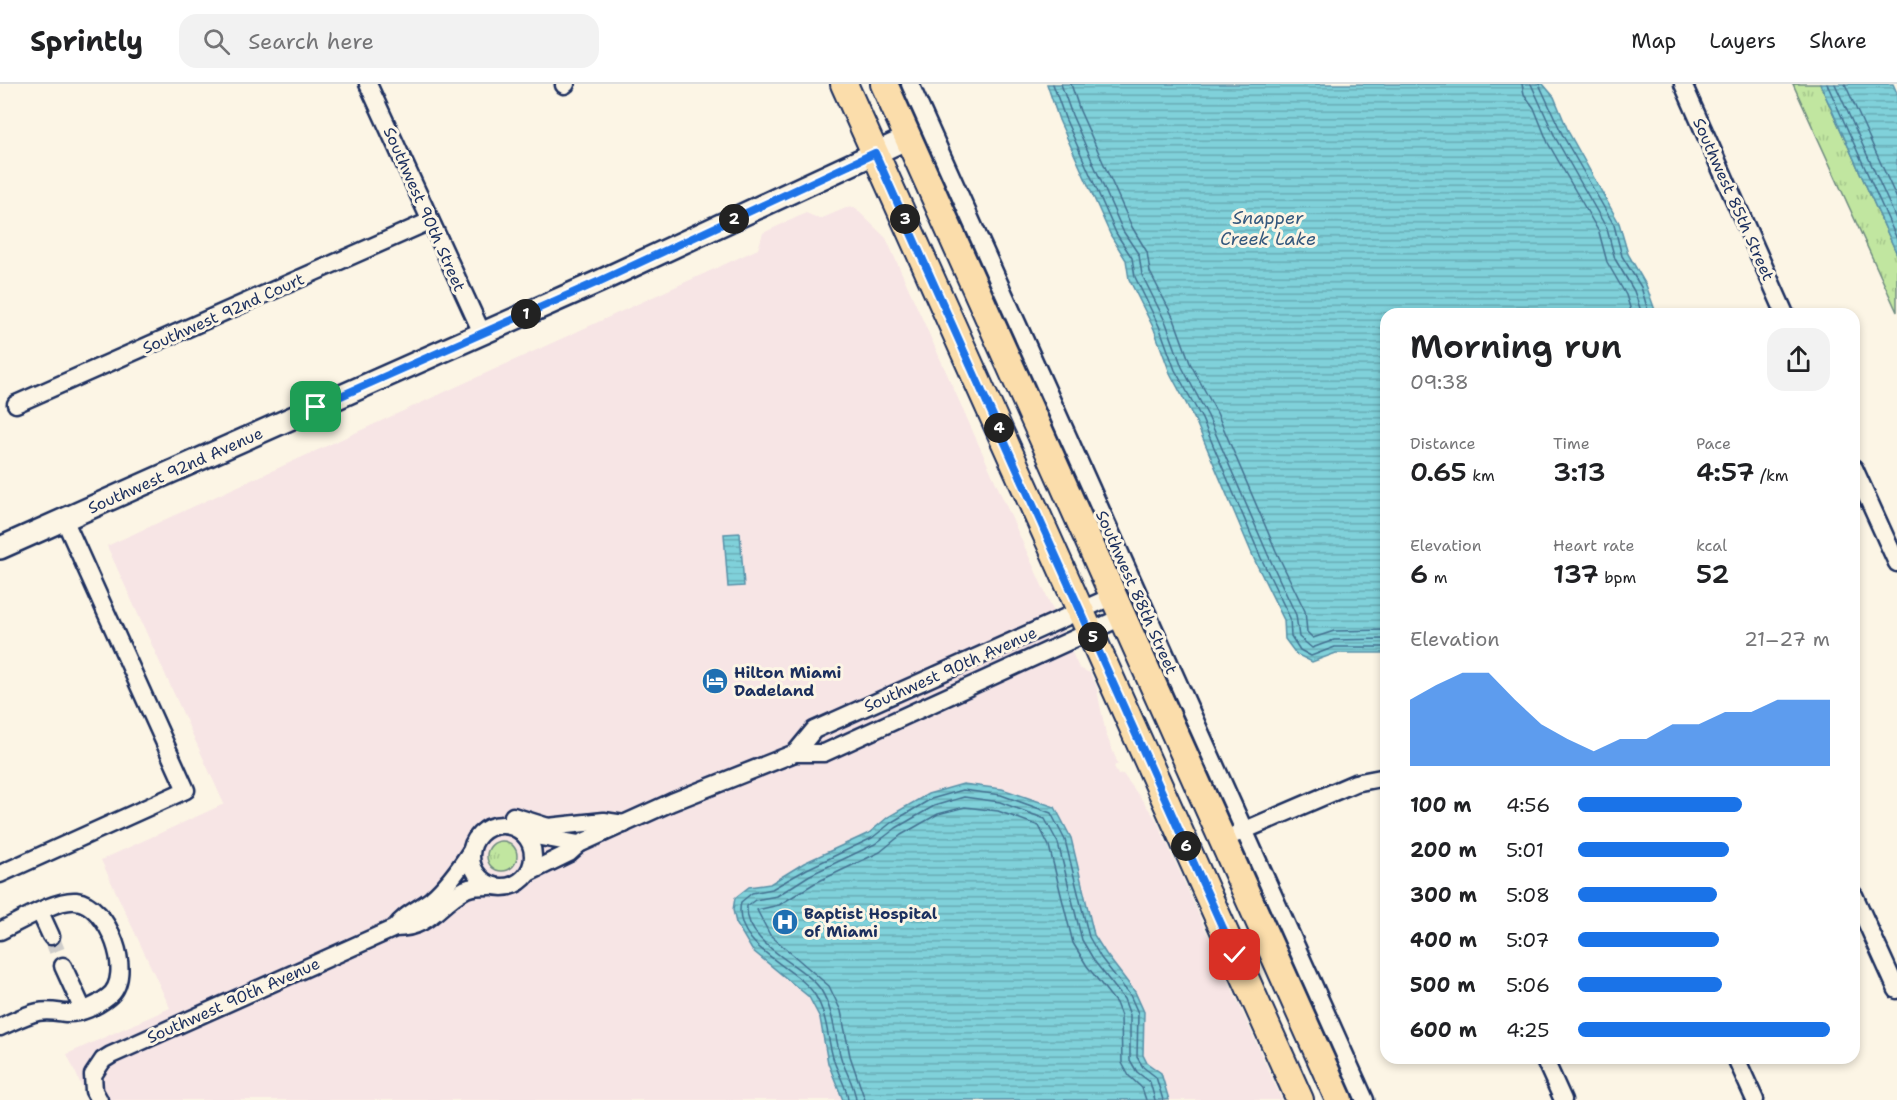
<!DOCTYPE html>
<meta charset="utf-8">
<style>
body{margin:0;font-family:"Shantell Sans",sans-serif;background:#f2f2f2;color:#202124;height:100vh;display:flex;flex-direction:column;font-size:22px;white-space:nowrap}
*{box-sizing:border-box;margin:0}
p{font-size:20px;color:#757577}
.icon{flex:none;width:33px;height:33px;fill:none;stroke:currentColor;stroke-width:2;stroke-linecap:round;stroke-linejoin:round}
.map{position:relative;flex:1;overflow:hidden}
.side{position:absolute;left:1380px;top:224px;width:480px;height:756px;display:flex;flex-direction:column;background:#fff;border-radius:18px;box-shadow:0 3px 9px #0003}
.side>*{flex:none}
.pin{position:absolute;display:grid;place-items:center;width:51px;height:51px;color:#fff;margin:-26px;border-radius:12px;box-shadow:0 3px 9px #0006}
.km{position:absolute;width:30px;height:30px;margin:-15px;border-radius:50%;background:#222;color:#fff;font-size:16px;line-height:30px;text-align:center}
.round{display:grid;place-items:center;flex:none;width:63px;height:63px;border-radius:18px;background:#f2f2f2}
.headline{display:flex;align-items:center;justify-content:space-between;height:102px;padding:0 30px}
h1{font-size:33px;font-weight:600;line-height:45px}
.metrics{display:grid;grid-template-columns:repeat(3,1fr);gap:9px;height:102px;padding:6px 30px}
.metrics div{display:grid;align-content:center}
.metrics b{font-size:26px;font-weight:600}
.metrics small{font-size:16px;font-weight:400}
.metrics p{font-size:16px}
.chart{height:168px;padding:12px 30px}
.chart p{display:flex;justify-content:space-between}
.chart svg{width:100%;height:108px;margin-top:6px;fill:#1a73e8;opacity:.7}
ul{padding:0 30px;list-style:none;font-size:20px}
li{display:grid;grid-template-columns:96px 72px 1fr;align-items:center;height:45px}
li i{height:15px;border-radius:8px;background:#1a73e8}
header{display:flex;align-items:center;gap:36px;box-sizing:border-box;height:84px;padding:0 30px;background:#fff;border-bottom:2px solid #e0e0e0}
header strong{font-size:28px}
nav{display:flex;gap:33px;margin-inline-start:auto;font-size:21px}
.search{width:420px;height:54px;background:#f2f2f2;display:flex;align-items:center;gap:15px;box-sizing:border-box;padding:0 21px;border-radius:18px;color:#757577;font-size:22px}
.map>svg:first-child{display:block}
</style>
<header>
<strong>Sprintly</strong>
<div class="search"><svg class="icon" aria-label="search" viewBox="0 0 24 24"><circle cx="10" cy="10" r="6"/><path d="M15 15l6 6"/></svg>Search here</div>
<nav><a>Map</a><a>Layers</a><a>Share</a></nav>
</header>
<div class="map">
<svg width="1897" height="1016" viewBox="0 0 1897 1016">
<defs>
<pattern id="grass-tufts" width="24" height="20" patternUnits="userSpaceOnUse" patternTransform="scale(1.5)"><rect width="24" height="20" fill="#c1e6a0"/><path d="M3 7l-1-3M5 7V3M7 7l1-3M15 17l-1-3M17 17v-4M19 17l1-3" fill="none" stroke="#a5c68c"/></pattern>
<pattern id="water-rules" width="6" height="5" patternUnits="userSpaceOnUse" patternTransform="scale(1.5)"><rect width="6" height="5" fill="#80d1da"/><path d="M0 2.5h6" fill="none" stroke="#68aab4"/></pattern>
</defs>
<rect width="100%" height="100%" fill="#fcf5e5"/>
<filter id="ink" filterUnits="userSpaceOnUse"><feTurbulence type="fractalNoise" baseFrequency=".0167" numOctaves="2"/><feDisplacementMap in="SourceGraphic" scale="12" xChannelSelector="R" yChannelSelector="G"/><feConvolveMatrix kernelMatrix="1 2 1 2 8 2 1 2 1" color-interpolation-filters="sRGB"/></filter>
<g filter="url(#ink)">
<path fill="#f7e5e5" d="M854,123L886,154L1079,584L1090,589L1096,601L1106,650L1118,680L1114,682L1118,691L1123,690L1156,735L1282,1016H88L67,970L170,924L101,776L224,720L107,462L758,165L763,149L806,129L820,135L846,124Z"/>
<g fill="url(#grass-tufts)" stroke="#6e8a7f" stroke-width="1.5">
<path d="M1793,0H1820L1897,170V228Z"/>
<circle cx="502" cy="772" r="15"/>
</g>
<g fill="url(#water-rules)" stroke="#5890a8" stroke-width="1.5">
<path d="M1047,0H1543L1554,13L1569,49L1619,139L1628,170L1646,201L1656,229L1386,230V569H1336L1312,578L1296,570L1285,555L1284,536L1255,477L1196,338L1170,289L1154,245L1129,195L1126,176L1111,152L1059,36Z"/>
<path d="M1820,0H1893L1897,9V170Z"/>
<path d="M740,449L744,502L728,503L724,450Z"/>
<path d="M963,700L1002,705L1055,723L1071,754L1094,851L1106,870L1135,908L1144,928L1143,971L1147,979L1161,989L1169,1016H843L828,979L820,934L809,913L752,866L736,839L733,826L735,814L749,803L770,800L804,779L869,749L888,733L928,710Z"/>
</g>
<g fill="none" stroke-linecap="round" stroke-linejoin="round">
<g stroke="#437090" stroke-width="1.5">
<path d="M1053,0L1065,34L1116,149L1132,174L1135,193L1159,242L1175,286L1202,335L1261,474L1290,534L1291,552L1300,566L1311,572L1335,563H1386"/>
<path d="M1061,0L1072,31L1123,147L1139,171L1142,191L1166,239L1182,283L1208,332L1268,471L1296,531L1299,553L1312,564L1334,556L1386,555"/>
<path d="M1071,0L1080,27L1132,143L1147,168L1150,188L1174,235L1190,279L1217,329L1276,467L1305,527L1307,548L1313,554L1334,547L1386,546"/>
<path d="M1522,0L1524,10L1534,24L1548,59L1599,148L1607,178L1626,211L1632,230"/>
<path d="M1531,0L1556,55L1607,145L1615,175L1634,207L1642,230"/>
<path d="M1539,0L1563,52L1614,141L1622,172L1641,203L1649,230"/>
<path d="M1827,0L1897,155"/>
<path d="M1835,0L1897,137"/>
<path d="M1845,0L1897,115"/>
<path d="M848,1016C847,1003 838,990 834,977C827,955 828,932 815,911C798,883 731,863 741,818L752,809L772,805L807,785L872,754L892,738L931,715L963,706L1001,711L1051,729L1065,756L1089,853L1101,874L1130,911L1138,929L1137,973L1143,983L1156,993L1163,1016"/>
<path d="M856,1016C855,1003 847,990 842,977C834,953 835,929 821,906C805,881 744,861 747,822L755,816L777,812L810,791L875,760L896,744L934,722L964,713L1000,718L1045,735L1058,759L1082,856L1095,878L1124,915L1130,931V976L1137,988L1150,998L1155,1016"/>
<path d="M865,1016L850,972L841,927L829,902L770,851L757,826L779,821L815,799L880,768L901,751L938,730L965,723L998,727L1039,742L1049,762L1073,859L1087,882L1116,919L1121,932L1122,979L1129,992L1142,1004L1146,1016"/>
</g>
<path stroke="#cfcdca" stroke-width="16" stroke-dasharray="16 8" stroke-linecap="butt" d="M51,852L63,882"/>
<defs>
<g id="minor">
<path d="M368,0L482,249"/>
<path d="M910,0L1365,1016"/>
<path d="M1683,0L1785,230"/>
<path d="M564,1L566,0"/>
<path d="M16,320L430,137"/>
<path d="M1854,384L1897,479"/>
<path d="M795,669L814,646L1113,512"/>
<path d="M513,732L548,743L604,737L624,740"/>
<circle cx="502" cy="772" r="31"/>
<path d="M524,750L579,760"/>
<path d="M1236,750L1355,699L1386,693"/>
<path d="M530,788L569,769L579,760L672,718L795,669H824L1122,533"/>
<path d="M0,790L186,706L64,435"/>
<path d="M1854,811L1897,906"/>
<path d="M40,828L51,852"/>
<path d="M395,844C405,830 418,826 432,815C448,801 460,784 471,767"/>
<path d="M0,847C19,838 56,815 76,817C108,820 136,892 108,913C97,922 80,930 66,929C57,928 48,926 38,928C25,931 12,938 0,943"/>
<path d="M63,882L83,926"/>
<path d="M1544,974L1563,1016"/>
<path d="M1736,974L1755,1016"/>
<path d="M99,1016L94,1007L93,991L103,976L111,971L395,844C431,844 438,819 466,805C473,802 482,802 490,802"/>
</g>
<path id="tertiary" d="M0,464L600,197L908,54"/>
<g id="primary">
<path d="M844,0L1300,1016"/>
<path d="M884,0L1339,1016"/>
</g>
</defs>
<use href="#minor" stroke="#1b2f5e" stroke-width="21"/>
<use href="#tertiary" stroke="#1b2f5e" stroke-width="26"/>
<use href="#primary" stroke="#1b2f5e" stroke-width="30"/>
<use href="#minor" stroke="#fcf5e5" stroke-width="16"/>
<use href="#tertiary" stroke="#fcf5e5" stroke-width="21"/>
<use href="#primary" stroke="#fbddab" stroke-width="26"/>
</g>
</g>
<g fill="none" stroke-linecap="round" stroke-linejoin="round" filter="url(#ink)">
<defs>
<path id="route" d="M316,323L600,197L875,69L1235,871"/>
</defs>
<use href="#route" stroke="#fff" stroke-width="12"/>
<use href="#route" stroke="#1a73e8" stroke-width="8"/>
</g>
<defs>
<symbol id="hotel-disc" viewBox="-11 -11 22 22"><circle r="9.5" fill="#1f6fb2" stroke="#fcf5e5"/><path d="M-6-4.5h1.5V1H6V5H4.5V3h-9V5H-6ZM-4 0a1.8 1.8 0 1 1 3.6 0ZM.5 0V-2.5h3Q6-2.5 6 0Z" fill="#fff"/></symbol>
<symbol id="hospital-disc" viewBox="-11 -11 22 22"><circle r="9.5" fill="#1f6fb2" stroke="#fcf5e5"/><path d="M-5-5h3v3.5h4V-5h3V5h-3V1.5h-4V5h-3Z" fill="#fff"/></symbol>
</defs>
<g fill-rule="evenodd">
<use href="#hotel-disc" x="700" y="582" width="30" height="30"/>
<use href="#hospital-disc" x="770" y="823" width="30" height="30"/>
</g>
<g text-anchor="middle" stroke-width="6" stroke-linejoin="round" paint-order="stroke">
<g font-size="16" fill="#1b2f5e" stroke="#fcf5e5">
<text transform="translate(1734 115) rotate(66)" y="6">Southwest 85th Street</text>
<text transform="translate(425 125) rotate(66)" y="6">Southwest 90th Street</text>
<text transform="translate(223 229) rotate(-24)" y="6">Southwest 92nd Court</text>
<text transform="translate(175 386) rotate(-24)" y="6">Southwest 92nd Avenue</text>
<text transform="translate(1137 508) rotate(66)" y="6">Southwest 88th Street</text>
<text transform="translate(950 585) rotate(-24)" y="6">Southwest 90th Avenue</text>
<text transform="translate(233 916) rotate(-24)" y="6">Southwest 90th Avenue</text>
</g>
<g font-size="16" font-weight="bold" fill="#1b2f5e" stroke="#fcf5e5" text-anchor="start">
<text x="734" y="594">Hilton Miami<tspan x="734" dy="18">Dadeland</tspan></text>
<text x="804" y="835">Baptist Hospital<tspan x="804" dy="18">of Miami</tspan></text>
</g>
<g font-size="18" font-style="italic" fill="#34587d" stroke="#fcf5e5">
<text x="1268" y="140">Snapper<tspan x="1268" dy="21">Creek Lake</tspan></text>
</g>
</g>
</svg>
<div class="pin" style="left:316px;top:323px;background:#1e9e55"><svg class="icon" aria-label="arrive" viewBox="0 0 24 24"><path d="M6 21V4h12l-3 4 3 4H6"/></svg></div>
<div class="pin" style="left:1235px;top:871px;background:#d93025"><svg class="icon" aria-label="check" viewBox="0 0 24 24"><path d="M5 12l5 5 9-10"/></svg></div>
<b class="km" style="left:526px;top:230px">1</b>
<b class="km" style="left:734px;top:135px">2</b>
<b class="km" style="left:905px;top:135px">3</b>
<b class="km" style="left:999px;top:344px">4</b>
<b class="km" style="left:1093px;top:553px">5</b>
<b class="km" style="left:1186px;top:762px">6</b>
<section class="side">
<div class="headline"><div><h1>Morning run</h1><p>09:38</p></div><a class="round"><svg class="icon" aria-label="share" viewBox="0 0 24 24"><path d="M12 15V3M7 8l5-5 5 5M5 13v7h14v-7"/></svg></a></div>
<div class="metrics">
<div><p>Distance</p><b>0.65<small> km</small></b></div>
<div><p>Time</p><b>3:13</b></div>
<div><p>Pace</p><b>4:57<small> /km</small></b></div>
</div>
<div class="metrics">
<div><p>Elevation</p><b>6<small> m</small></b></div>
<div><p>Heart rate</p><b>137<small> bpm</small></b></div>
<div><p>kcal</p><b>52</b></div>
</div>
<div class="chart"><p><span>Elevation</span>21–27 m</p>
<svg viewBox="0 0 160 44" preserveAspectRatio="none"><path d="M0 44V17L10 11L20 6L30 6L40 17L50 27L60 33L70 38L80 33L90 33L100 27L110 27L120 22L130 22L140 17L150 17L160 17V44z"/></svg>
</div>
<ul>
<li><b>100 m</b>4:56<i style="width:65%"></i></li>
<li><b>200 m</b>5:01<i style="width:60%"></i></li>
<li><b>300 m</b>5:08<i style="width:55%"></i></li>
<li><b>400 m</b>5:07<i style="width:56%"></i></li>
<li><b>500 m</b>5:06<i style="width:57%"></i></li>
<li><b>600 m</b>4:25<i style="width:100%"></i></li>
</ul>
</section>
</div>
